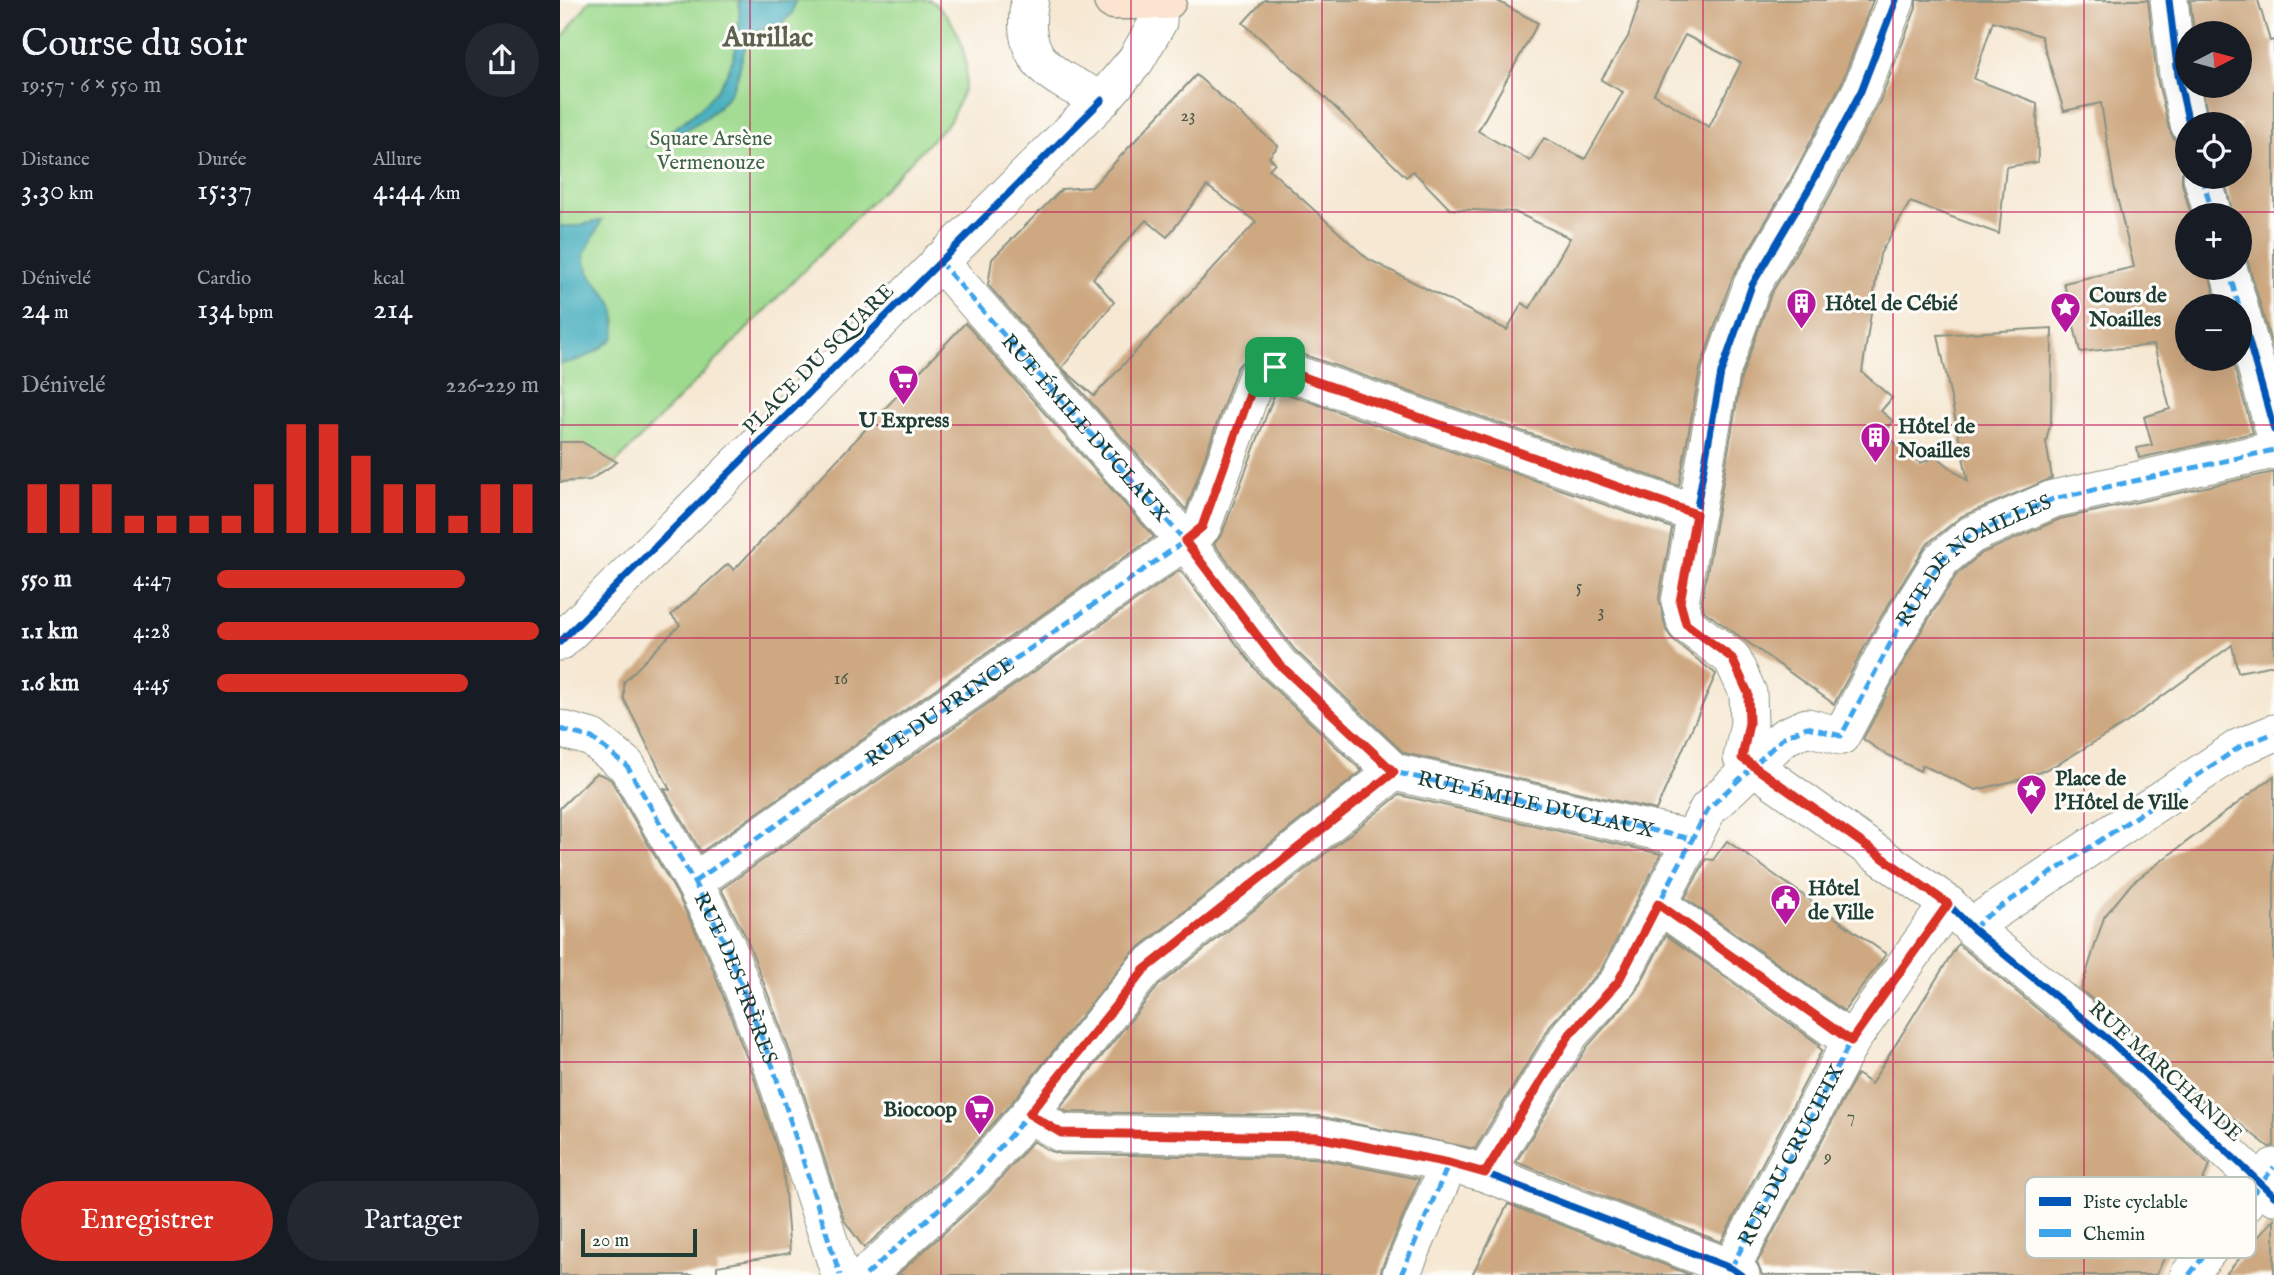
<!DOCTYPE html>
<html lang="fr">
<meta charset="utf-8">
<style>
body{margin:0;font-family:"IM FELL English",serif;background:#242831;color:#f1f3f6;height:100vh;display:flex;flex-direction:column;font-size:26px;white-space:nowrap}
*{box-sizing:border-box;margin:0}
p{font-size:23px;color:#9ea1a6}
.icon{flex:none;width:38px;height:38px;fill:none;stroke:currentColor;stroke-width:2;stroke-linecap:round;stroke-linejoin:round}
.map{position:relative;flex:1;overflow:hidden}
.sheet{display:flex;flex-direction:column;background:#171b24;width:560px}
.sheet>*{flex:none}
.needle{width:46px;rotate:84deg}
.buttons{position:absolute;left:1615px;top:21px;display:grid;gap:14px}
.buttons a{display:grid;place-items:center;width:77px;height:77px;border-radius:50%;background:#171b24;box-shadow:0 7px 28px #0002;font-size:35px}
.scale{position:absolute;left:21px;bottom:18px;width:116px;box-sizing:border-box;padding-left:7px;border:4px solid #1f3d34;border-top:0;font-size:19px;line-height:24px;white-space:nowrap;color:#1f3d34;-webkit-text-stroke:5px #fdfcf7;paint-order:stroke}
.pin{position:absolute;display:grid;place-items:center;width:60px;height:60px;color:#fff;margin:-30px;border-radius:14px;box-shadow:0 4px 10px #0006}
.round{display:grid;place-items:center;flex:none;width:74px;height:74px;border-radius:37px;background:#242831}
.overview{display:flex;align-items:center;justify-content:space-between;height:119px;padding:0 21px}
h1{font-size:38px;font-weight:600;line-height:52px}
.stats{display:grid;grid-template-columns:repeat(3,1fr);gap:10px;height:119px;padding:7px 21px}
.stats div{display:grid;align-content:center}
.stats b{font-size:30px;font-weight:600}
.stats small{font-size:19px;font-weight:400}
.stats p{font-size:19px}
.chart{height:196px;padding:14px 21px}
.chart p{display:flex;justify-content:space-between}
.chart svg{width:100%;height:126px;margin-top:7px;stroke:#d93025;stroke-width:6}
.cta{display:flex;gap:14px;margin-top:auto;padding:14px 21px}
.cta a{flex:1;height:80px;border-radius:42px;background:#d93025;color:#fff;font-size:28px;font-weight:600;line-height:80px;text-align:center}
.cta a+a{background:#242831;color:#f1f3f6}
ul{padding:0 21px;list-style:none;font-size:23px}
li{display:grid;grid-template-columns:112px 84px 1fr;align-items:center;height:52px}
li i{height:18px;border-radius:9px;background:#d93025}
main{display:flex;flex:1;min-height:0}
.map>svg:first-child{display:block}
</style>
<main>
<section class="sheet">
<div class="overview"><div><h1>Course du soir</h1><p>19:57 · 6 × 550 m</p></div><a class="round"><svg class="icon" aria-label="share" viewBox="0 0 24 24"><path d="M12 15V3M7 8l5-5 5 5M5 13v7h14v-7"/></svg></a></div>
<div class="stats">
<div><p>Distance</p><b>3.30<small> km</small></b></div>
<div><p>Durée</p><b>15:37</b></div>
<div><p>Allure</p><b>4:44<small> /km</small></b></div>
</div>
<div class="stats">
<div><p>Dénivelé</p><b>24<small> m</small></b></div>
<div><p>Cardio</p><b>134<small> bpm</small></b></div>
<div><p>kcal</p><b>214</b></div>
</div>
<div class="chart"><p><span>Dénivelé</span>226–229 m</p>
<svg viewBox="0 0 160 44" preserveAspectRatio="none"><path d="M5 44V27M15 44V27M25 44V27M35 44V38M45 44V38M55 44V38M65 44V38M75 44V27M85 44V6M95 44V6M105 44V17M115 44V27M125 44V27M135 44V38M145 44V27M155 44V27"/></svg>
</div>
<ul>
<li><b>550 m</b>4:47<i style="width:77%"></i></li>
<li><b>1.1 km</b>4:28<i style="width:100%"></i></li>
<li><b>1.6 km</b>4:45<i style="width:78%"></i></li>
</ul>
<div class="cta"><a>Enregistrer</a><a>Partager</a></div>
</section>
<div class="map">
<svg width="1714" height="1275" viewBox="0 0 1714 1275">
<rect width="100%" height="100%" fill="#fdfcf7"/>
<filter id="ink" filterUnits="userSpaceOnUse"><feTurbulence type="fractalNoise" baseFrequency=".0143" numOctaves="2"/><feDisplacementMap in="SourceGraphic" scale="14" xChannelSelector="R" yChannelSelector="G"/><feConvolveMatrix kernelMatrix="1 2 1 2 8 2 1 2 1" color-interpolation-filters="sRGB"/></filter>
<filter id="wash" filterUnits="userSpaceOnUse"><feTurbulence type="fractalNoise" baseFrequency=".00686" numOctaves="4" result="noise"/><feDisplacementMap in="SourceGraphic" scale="28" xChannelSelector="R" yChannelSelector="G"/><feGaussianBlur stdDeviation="1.57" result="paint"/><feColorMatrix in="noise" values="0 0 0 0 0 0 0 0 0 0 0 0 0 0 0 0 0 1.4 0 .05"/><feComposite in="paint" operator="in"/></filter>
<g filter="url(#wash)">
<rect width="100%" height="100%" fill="#f6e8d3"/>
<path fill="#9eda8e" stroke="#5e8c61" stroke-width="2" d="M30,0H370C395,16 408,50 406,79C405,92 395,108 390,121L55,464L30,480L1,482L0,41Z"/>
<g fill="#3eabbc" stroke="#2e7478" stroke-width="2">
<path d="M179,0L235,1L232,14L218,26L192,32C182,47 182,66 175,83C162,115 123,131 95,146H87C150,107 183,79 179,0Z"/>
<path d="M42,220L24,255C28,291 65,291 54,337C39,352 21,361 0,364V226H18Z"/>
</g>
<g id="blocks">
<g fill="#cda881" fill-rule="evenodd">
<path d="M704,0H936L978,23L918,131L970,161L984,138L1025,159L1063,92L1041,80L1068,37L1080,0H1313L1282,82L1231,179L1172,278L1140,369L1119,486L722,347L707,348L688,356L677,367L626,510L428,285L432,259L502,189L532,187L636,75L718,146L709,157L715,163L709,169L808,259L947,330L962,303L970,308L1010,238L955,212L890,209L853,171L846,177L750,83L683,23ZM1125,35L1181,63L1149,127L1094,94ZM647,186L696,222L534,396L502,368L554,302L533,278L586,220L607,237Z"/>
<path d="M1356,0H1588L1597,78L1609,129L1614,139L1628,144V162L1622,173V183L1631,215H1628V268H1648L1657,306H1628V359H1672L1693,433L1579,458L1577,448L1592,445L1584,417L1610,409L1594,345L1520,352L1504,283L1574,267L1554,185L1541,103L1504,111L1481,36L1433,21L1414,79L1477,103L1478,162L1446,167L1439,234L1350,202L1320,254L1302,372L1332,398L1321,411L1333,421L1324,434L1360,463L1377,457L1408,481L1378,335L1492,328L1491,420L1486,442L1492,478L1402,516L1367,544L1319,620L1274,704L1144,611L1142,601L1181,378L1211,294L1268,199L1320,101L1356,8Z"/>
<path d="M1630,0H1698L1710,41L1714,40V353L1688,262L1680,251V215H1673L1664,177H1680V124H1649L1642,86H1680V33H1634Z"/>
<path d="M405,323L594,537L141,852L104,789L110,790L64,699V682L120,625L111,615L168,564L174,570Z"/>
<path d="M716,390L1112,528L1099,598L1106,630L1114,641L1156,674L1096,810L844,753L734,649L654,544L662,534Z"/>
<path d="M0,442H22L57,462L30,480L0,482Z"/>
<path d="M1714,472V665L1678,672L1672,645L1566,723L1498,764L1466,778L1416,790L1362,765L1360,771L1322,752L1303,739L1355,641L1397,574L1422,553L1500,519Z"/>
<path d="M620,570L701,676L802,771L571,954L453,1101L399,1162L304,1248L284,1220L233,1060L186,937L161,889Z"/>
<path d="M36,773L45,776L51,780L116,892L147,954L193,1074L223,1168L230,1253L157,1266V1275H0V808Z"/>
<path d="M1714,776V1146L1709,1147L1672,1118L1669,1124L1562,1024L1521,990L1544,917L1572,883Z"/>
<path d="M839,795L1101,854L1041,970L992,1023L915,1149L758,1116L507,1112L500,1108L599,985Z"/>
<path d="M1167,841L1326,954L1284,1011L1125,898L1146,859L1153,860Z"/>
<path d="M1106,935L1260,1045L1258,1047L1262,1050L1161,1242L956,1162L1027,1047L1076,992Z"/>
<path d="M1398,944L1534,1055L1650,1165L1596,1275H1202L1197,1263L1297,1074L1311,1084Z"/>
<path d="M473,1141L490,1151L501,1154L755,1158L859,1179L822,1267L820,1275H337L428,1193Z"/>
<path d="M948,1204L1131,1275H912Z"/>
<path d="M1714,1219V1275H1665Z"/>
</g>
</g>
</g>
<g filter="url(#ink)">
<use href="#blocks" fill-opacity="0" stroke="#8a9284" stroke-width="2"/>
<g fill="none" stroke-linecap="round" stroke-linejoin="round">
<defs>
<g id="street">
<path d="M470,0C457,62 494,77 542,100"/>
<path d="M1336,0L1301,91L1249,189L1192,285L1161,373L1120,602L1126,624L1172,658L1188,693L1189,723L1182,758L1388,904L1413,929L1548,1039L1714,1196"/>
<path d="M1609,0L1618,75L1629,124"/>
<path d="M1642,177L1653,215"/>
<path d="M379,261L625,541L718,663L834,772L1131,839"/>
<path d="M1668,268L1679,306"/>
<path d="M1680,310L1714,430"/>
<path d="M0,642L542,100L576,60L598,22L599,1"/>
<path id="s1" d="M0,729L32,738L67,766L134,882L166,945L213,1067L280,1275"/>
<path d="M134,882L625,541L642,527L697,375L715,367L1136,514"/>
<path d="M1098,904L1291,1041"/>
<path d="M1413,929L1424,918L1680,747L1714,733"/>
<path d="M469,1114L501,1133L757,1137L889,1163L925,1173L1171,1268L1181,1275"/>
<path id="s2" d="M925,1173L1010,1034L1058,982L1148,809L1224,737L1247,727L1281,736L1337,631L1381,560L1411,535L1493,499L1714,450"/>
<path d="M1171,1268L1291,1041L1388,904"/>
<path d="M306,1275L414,1177L469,1114L584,970L834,772"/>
<path d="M841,1275L889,1163"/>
<path d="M1629,1275L1714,1167"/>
</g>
<path id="secondary" d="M553,0H607"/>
</defs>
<use href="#street" stroke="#8a9284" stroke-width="39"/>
<use href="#secondary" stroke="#8a9284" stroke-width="41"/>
<use href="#street" stroke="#fff" stroke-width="37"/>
<use href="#secondary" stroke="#fce5d0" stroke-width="38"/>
<g stroke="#3da4eb" stroke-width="5" stroke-dasharray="10 5" stroke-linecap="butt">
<path d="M1642,177L1653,215"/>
<path id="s3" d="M379,261L625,541L718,663L834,772L1131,839"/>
<path d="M1668,268L1679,306"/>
<path d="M0,729L32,738L67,766L134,882L166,945L213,1067L280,1275"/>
<path id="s4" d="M134,882L625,541L642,527L697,375L715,367L1136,514"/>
<path d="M1098,904L1291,1041"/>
<path d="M1413,929L1424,918L1680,747L1714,733"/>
<path d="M925,1173L1010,1034L1058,982L1148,809L1224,737L1247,727L1281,736L1337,631L1381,560L1411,535L1493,499L1714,450"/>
<path id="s5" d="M1171,1268L1291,1041L1388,904"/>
<path d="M306,1275L414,1177L469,1114L584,970L834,772"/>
<path d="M841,1275L889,1163"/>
<path d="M1629,1275L1714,1167"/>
</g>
<defs>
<g id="cycleway">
<path d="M1336,0L1301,91L1249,189L1192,285L1161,373L1120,602L1126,624L1172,658L1188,693L1189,723L1182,758L1388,904L1413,929L1548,1039L1714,1196"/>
<path d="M1609,0L1618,75L1629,124"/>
<path d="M1680,310L1714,430"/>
<path d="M0,642L542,100"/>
<path d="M469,1114L501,1133L757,1137L889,1163L925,1173L1171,1268L1181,1275"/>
</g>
</defs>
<use href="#cycleway" stroke="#fdfcf7" stroke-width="11"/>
<use href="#cycleway" stroke="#0057b8" stroke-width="7"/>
</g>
</g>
<g fill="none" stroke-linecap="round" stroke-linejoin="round" filter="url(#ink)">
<defs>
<path id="route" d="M715,367L1136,514L1120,602L1126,624L1172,658L1188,693L1189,723L1182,758L1388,904L1291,1041L1098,904L1058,982L1010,1034L925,1173L889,1163L757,1137L501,1133L469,1114L584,970L834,772L718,663L625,541L642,527L697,375Z"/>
</defs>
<use href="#route" stroke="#fff" stroke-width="14"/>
<use href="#route" stroke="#d93025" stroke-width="9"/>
</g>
<path fill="none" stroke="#c2185b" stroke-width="2" stroke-opacity="0.55" d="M190,0V1275M381,0V1275M571,0V1275M762,0V1275M952,0V1275M1143,0V1275M1333,0V1275M1524,0V1275M0,212H1714M0,425H1714M0,638H1714M0,850H1714M0,1062H1714"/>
<defs>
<symbol id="building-pin" viewBox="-11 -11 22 30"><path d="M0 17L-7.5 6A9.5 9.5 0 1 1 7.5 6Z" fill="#b5179e" stroke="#fdfcf7"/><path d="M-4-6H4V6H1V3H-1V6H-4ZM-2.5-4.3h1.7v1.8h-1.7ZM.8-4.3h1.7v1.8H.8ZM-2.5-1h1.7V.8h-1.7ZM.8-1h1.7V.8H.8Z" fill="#fff"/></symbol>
<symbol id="sight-pin" viewBox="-11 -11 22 30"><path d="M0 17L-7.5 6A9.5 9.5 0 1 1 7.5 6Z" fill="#b5179e" stroke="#fdfcf7"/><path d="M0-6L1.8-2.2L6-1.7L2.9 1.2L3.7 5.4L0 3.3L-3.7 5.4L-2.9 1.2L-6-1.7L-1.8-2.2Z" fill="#fff"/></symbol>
<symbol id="supermarket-pin" viewBox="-11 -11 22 30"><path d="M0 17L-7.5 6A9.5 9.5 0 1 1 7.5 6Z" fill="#b5179e" stroke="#fdfcf7"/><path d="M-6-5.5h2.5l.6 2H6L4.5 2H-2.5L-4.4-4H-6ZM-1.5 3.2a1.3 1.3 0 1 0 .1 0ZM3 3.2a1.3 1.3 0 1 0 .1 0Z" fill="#fff"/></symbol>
<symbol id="civic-pin" viewBox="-11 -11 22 30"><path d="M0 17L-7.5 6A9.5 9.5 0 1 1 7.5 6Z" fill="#b5179e" stroke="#fdfcf7"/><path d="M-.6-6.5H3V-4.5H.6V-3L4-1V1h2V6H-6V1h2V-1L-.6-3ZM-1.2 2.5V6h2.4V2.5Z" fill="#fff"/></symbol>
</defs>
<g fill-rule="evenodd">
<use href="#building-pin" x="1224" y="286" width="35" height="47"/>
<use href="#sight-pin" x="1488" y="290" width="35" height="47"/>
<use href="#supermarket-pin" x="326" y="362" width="35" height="47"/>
<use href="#building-pin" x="1298" y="420" width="35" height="47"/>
<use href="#sight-pin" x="1454" y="772" width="35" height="47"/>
<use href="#civic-pin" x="1208" y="882" width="35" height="47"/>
<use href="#supermarket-pin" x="402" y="1092" width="35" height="47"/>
</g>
<g text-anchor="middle" stroke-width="6" stroke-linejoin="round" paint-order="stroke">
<g font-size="18" fill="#4a5847">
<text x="628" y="121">23</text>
<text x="1019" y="592">5</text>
<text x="1041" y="617">3</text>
<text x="281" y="684">16</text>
<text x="1291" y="1122">7</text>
<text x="1268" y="1162">9</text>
</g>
<g font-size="21" fill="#3f644a" stroke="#fdfcf7">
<text x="151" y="145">Square Arsène<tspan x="151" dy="24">Vermenouze</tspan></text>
</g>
<g font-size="21" font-weight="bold" fill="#1f3d34" stroke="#fdfcf7" text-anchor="start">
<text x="1529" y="302">Cours de<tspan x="1529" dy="24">Noailles</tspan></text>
<text x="1265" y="310">Hôtel de Cébié</text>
<text x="344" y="427" text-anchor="middle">U Express</text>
<text x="1338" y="433">Hôtel de<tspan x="1338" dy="24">Noailles</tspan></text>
<text x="1495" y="785">Place de<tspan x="1495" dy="24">l'Hôtel de Ville</tspan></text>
<text x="1248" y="895">Hôtel<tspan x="1248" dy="24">de Ville</tspan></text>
<text x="397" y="1116" text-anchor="end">Biocoop</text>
</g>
<g font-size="21" fill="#1f3d34" stroke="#fdfcf7">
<text transform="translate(258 359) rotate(-45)" y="7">PLACE DU SQUARE</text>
<text dy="7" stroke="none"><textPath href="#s3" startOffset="222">RUE ÉMILE DUCLAUX</textPath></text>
<text dy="7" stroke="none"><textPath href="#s2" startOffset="821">RUE DE NOAILLES</textPath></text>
<text dy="7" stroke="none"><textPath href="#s4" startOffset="299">RUE DU PRINCE</textPath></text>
<text dy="7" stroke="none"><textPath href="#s3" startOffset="831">RUE ÉMILE DUCLAUX</textPath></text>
<text dy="7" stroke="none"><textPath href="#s1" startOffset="317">RUE DES FRÈRES</textPath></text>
<text transform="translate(1606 1071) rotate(42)" y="7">RUE MARCHANDE</text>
<text dy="7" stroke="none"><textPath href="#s5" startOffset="128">RUE DU CRUCIFIX</textPath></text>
</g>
<g font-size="28" font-weight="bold" fill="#5c624f" stroke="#fdfcf7">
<text x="208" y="46">Aurillac</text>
</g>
</g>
<rect x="1465" y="1177" width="231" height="81" rx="10" fill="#fdfcf7" stroke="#bac3bc" stroke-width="2"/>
<rect x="1479" y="1197" width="32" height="9" fill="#0057b8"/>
<rect x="1479" y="1229" width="32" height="8" fill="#3da4eb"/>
<g font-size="19" fill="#1f3d34">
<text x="1523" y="1208">Piste cyclable</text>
<text x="1523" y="1240">Chemin</text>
</g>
</svg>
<div class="buttons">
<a><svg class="needle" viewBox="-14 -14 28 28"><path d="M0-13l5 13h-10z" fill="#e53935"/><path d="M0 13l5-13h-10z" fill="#9ea1a6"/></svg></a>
<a><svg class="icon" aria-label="locate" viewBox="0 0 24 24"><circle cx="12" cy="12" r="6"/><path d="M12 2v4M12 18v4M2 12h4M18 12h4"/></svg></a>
<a>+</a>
<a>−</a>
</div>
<div class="scale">20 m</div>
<div class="pin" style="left:715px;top:367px;background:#1e9e55"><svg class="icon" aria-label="arrive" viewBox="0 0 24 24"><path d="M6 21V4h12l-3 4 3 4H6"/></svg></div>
</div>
</main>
